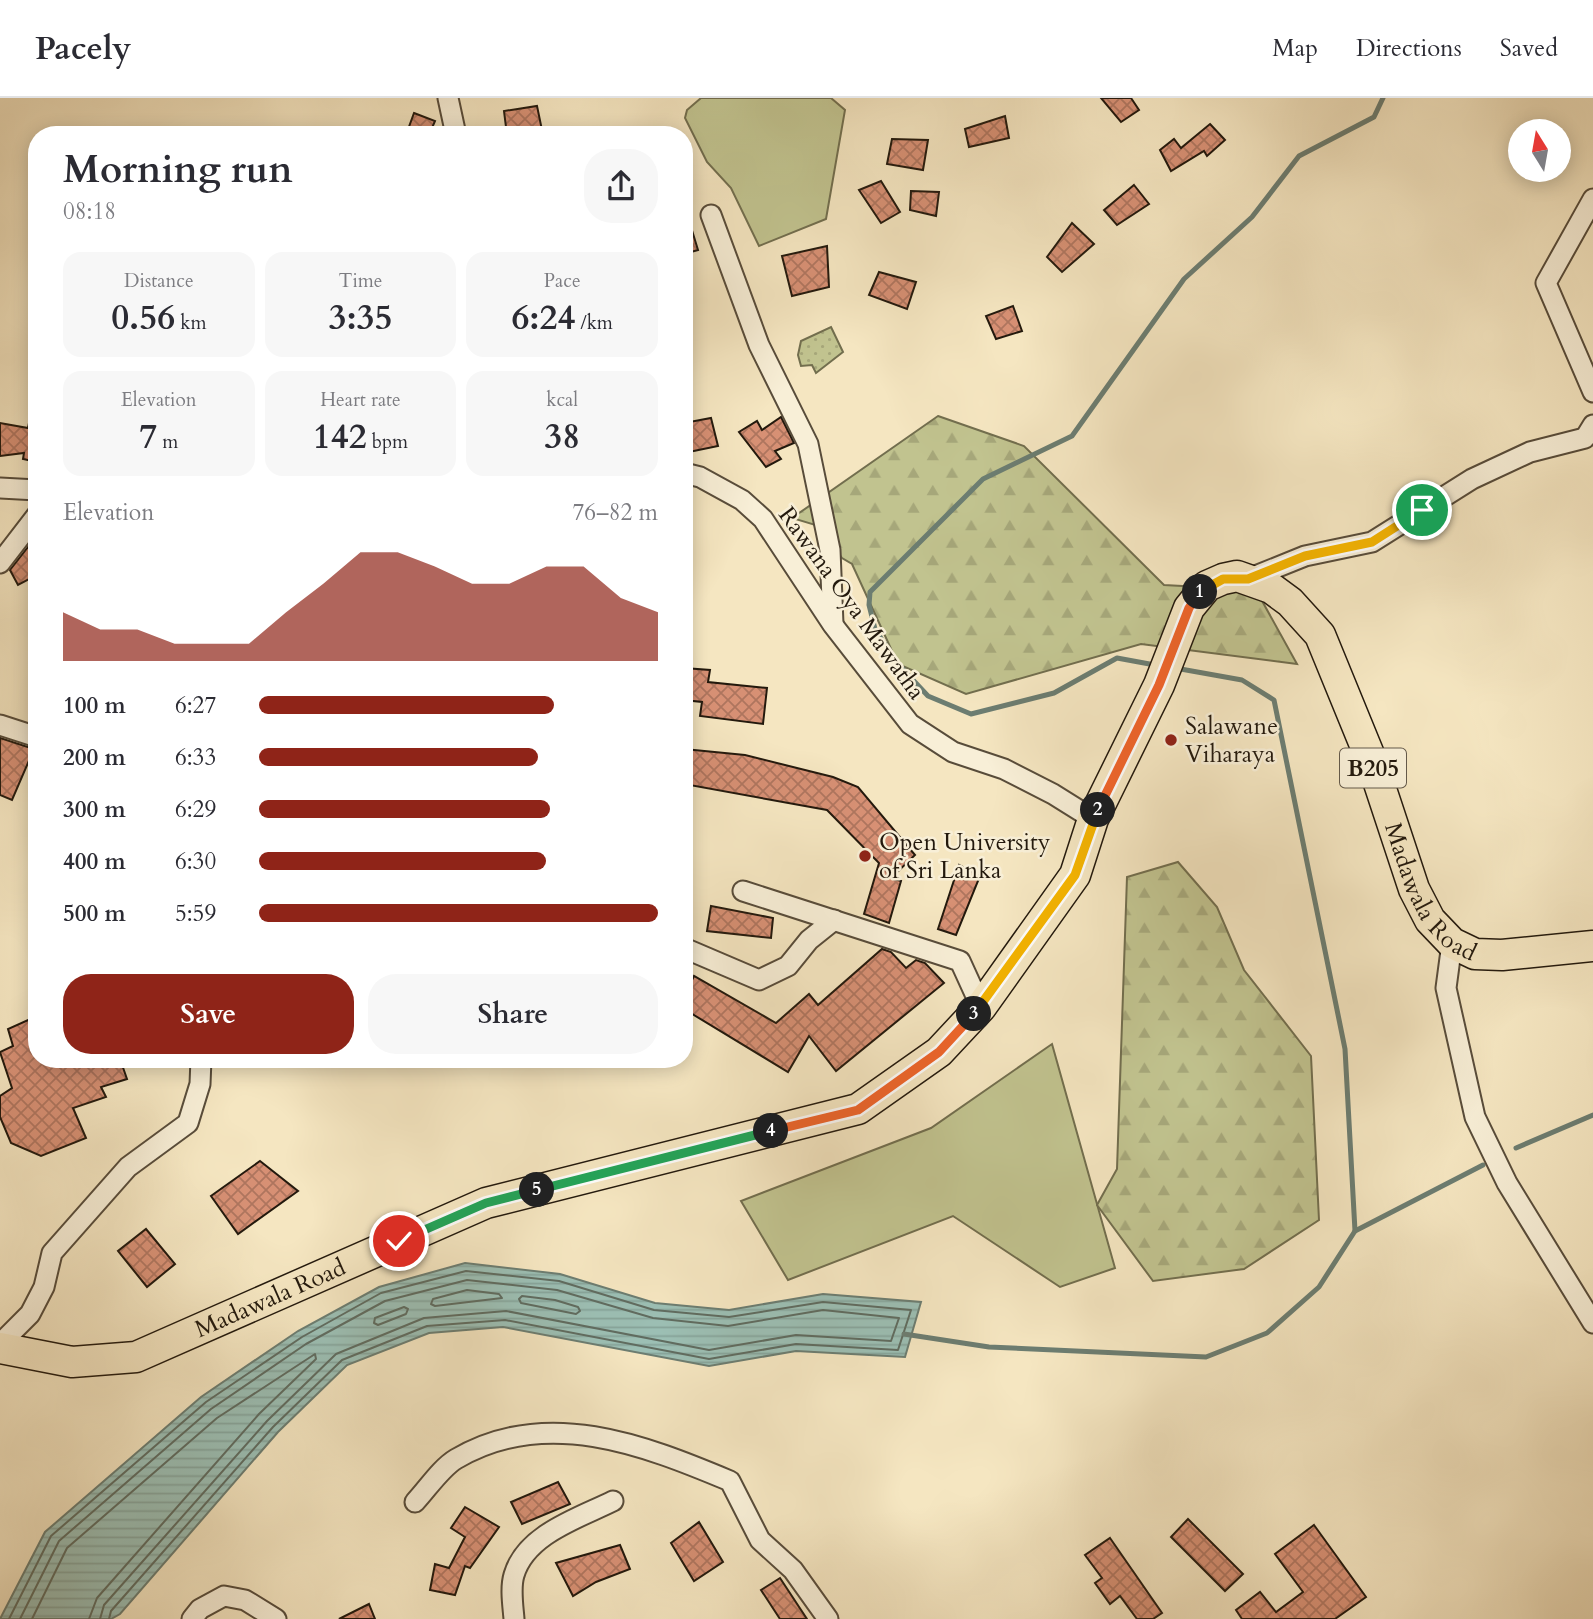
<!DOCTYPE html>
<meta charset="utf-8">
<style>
body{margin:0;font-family:Cardo,serif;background:#f7f7f7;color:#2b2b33;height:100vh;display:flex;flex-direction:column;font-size:26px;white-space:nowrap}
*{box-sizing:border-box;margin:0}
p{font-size:23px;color:#7c7c81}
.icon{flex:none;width:38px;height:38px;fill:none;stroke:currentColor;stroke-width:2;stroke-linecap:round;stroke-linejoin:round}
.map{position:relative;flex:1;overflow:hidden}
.sheet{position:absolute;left:28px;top:28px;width:665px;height:942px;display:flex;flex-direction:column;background:#fff;border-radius:28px;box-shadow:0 4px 18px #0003}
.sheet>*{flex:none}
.needle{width:46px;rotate:349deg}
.controls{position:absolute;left:1508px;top:21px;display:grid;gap:14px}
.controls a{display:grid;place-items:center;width:63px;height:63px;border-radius:50%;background:#fff;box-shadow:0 4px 18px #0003;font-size:35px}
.pin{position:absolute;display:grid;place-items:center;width:60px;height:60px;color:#fff;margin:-30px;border:4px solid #fff;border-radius:50%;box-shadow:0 2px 7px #0007}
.km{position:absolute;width:35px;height:35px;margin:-18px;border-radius:50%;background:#222;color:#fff;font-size:19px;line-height:35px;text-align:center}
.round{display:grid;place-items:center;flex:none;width:74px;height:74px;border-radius:28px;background:#f7f7f7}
.head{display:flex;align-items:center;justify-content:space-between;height:119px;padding:0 35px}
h1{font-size:38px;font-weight:600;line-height:52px}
.metrics{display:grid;grid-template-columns:repeat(3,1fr);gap:10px;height:119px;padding:7px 35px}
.metrics div{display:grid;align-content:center;border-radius:18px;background:#f7f7f7;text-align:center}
.metrics b{font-size:35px;font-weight:600}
.metrics small{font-size:19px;font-weight:400}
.metrics p{font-size:19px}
.chart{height:196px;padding:14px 35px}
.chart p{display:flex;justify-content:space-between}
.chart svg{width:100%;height:126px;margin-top:7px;fill:#8f2418;opacity:.7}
.button{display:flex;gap:14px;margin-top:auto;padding:14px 35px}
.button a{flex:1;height:80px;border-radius:28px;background:#8f2418;color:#fff;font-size:28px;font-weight:600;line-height:80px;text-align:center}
.button a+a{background:#f7f7f7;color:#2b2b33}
ul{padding:0 35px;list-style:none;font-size:23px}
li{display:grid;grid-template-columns:112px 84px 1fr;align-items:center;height:52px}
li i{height:18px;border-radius:9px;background:#8f2418}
header{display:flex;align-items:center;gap:42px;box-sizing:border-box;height:98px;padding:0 35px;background:#fff;border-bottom:2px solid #e1e1e2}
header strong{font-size:33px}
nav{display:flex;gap:38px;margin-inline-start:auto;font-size:24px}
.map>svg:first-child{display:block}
</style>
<header>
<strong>Pacely</strong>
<nav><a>Map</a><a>Directions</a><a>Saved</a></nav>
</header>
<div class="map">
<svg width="1593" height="1521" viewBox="0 0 1593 1521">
<defs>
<pattern id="forest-firs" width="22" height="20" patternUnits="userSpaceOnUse" patternTransform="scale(1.75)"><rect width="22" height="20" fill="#c1c38f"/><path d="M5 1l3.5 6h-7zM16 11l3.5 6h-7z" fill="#a6a77a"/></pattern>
<pattern id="park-dots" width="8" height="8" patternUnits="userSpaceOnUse" patternTransform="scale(1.75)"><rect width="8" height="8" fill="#c1c38f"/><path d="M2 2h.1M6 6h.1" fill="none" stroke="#a6a77a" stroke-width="1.8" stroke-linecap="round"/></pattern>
<pattern id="water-rules" width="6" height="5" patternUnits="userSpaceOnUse" patternTransform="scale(1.75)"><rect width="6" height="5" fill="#9cbfb4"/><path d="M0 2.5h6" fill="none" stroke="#86a49a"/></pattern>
<pattern id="building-cross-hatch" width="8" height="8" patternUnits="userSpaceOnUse" patternTransform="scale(1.75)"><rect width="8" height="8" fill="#d79074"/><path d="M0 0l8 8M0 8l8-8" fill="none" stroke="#ae755e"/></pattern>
</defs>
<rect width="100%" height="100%" fill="#f5e6c1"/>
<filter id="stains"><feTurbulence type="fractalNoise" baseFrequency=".00286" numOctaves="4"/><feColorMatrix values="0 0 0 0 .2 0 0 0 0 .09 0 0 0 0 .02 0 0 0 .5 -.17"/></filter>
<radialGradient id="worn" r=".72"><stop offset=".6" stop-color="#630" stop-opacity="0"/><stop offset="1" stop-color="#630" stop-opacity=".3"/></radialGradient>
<g fill="#c1c38f" stroke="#726e4e" stroke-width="2">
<path d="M701,0H831L845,12L826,121L759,148L731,90L707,64L685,20L687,12Z"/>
<path d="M1052,946L1115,1170L1060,1189L953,1118L788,1182L741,1103L931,1030Z"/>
</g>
<g fill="url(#forest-firs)" stroke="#726e4e" stroke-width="2">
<path d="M938,318L1024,348L1164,487L1256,492L1297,566L1141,546L966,596L898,566L852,466L842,460L819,428L792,420Z"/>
<path d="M1178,764L1217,809L1244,872L1311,958L1319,1122L1244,1171L1153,1183L1097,1107L1117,1071L1127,779Z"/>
</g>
<path fill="url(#park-dots)" stroke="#726e4e" stroke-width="2" d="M831,229L843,254L816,275L812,267L801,268L798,257L801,243Z"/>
<path fill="url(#water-rules)" stroke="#6c7d71" stroke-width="2" d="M465,1165L560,1176L655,1205L729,1212L823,1196L921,1204L905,1259L796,1253L709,1268L503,1229L429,1235L347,1267L278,1334L120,1516L111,1521H0L45,1434L201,1299L298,1233L379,1189Z"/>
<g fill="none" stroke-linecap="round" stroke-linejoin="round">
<g stroke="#606c60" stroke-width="2">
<path d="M467,1192L499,1196L502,1200L435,1208L431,1206L433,1201Z"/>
<path d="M522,1198L555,1202L578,1209L580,1213L576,1216L521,1205L519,1201Z"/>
<path d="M404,1209L408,1211L406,1216L378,1227L374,1225L375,1220Z"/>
<path d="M9,1521L51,1438L206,1304L302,1239L381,1195L466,1173L559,1183L654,1212L729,1219L823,1204L911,1212L898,1252L796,1246L709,1261L505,1222L427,1228L342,1262L273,1329L111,1513L109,1521"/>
<path d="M20,1521L59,1443L211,1311L306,1246L385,1203L467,1182L557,1192L653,1220L728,1228L823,1212L899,1220L891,1243L796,1237L709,1252L506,1213L424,1220L336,1256L267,1323L104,1507L100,1521"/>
<path d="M32,1521L67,1450L217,1320L315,1256L316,1261L259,1316L97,1500L89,1521"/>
</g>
<g stroke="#6c7d71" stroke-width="5">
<path d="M1155,567L1117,560L1054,595L971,616L928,598L898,566L875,531L869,507L870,494L983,381L1072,338L1184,181L1252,119L1299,58L1374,19L1383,0"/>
<path d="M1516,1050L1593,1017"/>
<path d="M1355,1133L1483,1067"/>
<path d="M904,1236L989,1249L1206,1259L1267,1235L1319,1189L1355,1133L1345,951L1274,602L1242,582L1175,570"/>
</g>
</g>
<g fill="url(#building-cross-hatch)" stroke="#23190d" stroke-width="2">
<path d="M1101,0H1131L1139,12L1121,24Z"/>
<path d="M537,8L543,37H507L504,13Z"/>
<path d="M414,15L435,23L429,37H406Z"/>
<path d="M1005,18L1009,40L969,49L965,31Z"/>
<path d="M1210,26L1225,42L1207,58L1204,53L1171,73L1160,52L1174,41L1181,50Z"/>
<path d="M892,41L928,42L923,72L887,66Z"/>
<path d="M881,83L900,114L881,125L859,92Z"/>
<path d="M1134,87L1149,106L1117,127L1104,112Z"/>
<path d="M911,93L939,94L936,118L910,112Z"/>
<path d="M684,116H687L698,152L684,156Z"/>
<path d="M1072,125L1094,146L1062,174L1047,159Z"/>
<path d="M827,148L829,189L792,198L782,158Z"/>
<path d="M879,174L916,184L907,211L869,197Z"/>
<path d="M1013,208L1022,233L996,241L986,218Z"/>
<path d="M781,319L794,345L775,353L781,361L766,369L739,334L757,323L762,332Z"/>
<path d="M30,320H37V364L23,361L24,355L0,358V325L28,330Z"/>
<path d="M711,320L718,348L684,355V325Z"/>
<path d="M28,449L37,467V477L18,487L10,472Z"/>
<path d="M684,570L710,572L708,584L767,590L763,626L700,618L702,604L684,602Z"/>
<path d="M0,640L34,651L12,702L0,697Z"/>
<path d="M684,651L745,657L833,679L858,689L915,757L891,780L901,783L889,825L864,816L879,765L827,712L684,686Z"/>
<path d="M959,767L980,778L956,837L938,831Z"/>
<path d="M711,808L773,820L771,840L707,833Z"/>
<path d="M882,851L891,854L906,870L916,862L925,865L944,885L836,973L809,938L788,974L684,911V898L694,878L776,925L809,896L818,907Z"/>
<path d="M37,918V961H120L127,981L101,989L106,999L73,1010L86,1040L41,1058L11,1045L0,1019V998L12,990L0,954L13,948L8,931Z"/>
<path d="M260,1063L298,1093L238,1136L211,1098Z"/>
<path d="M146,1131L175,1166L147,1189L118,1153Z"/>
<path d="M558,1384L570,1406L522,1426L511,1404Z"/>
<path d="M465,1409L499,1429L470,1470L465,1468L455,1497L430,1492L435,1466L449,1470L465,1439L451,1430Z"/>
<path d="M1188,1421L1243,1476L1225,1493L1171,1439Z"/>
<path d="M699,1424L723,1464L694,1483L671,1445Z"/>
<path d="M1314,1427L1366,1499L1335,1521H1242L1236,1512L1260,1494L1276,1514L1303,1494L1275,1456Z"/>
<path d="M1110,1440L1162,1515L1153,1521H1137L1120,1498L1110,1506L1095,1485L1102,1480L1085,1457Z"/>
<path d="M620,1447L630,1471L596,1484L573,1498L556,1465Z"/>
<path d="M780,1480L807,1521H780L761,1492Z"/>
<path d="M369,1506L375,1521H339Z"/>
</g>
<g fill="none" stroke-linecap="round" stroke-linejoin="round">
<defs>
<g id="minor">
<path d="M448,0L456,37"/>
<path d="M1593,101L1546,185L1593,294"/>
<path d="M711,117L759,247L808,346L830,452L833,526"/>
<path d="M684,375L700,379L742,402L763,421L833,527L910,626L953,654L1004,671L1053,696L1093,721"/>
<path d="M0,390L37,392"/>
<path d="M0,465L37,417"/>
<path d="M1248,481L1305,458L1372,444L1472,381L1530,354L1585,340L1593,327"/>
<path d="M0,627L37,639"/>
<path d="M743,793L960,863L981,909"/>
<path d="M1452,845L1446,890L1475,1019L1507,1085L1593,1225"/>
<path d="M684,850L759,882L788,868L809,842L834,822"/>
<path d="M0,1246L30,1216L44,1189L52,1155L128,1069L188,1025L200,986L201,961"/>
<path d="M415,1404C428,1390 441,1370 456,1361C545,1308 644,1347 730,1383L760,1442L793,1472L828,1521"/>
<path d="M192,1521L200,1511L224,1498L245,1502L276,1521"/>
<path d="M514,1521C513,1508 510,1490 514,1477C526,1436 579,1420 613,1403"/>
</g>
<g id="primary">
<path id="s1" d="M0,1250L72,1264L136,1259L486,1105L858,1011L939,954L981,909L1075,777L1093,721L1159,587L1189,510L1207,488L1223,481L1237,478L1271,490L1290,504L1320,537L1372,664L1414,791L1430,822L1452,845L1475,856L1502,857L1593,848"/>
</g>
</defs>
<use href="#minor" stroke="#584c3a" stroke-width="23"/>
<use href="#primary" stroke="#23190d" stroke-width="33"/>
<use href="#minor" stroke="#f8efd7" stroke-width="19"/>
<use href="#primary" stroke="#f5e6c1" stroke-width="30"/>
</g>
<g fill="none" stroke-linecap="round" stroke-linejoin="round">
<defs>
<path id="split-1" d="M1200,494L1223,481H1248L1305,458L1372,444L1422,412"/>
<path id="split-2" d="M1098,712L1159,587L1189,510L1200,494"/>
<path id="split-3" d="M974,916L1075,777L1098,712"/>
<path id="split-4" d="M771,1033L858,1012L939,954L974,916"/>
<path id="split-5" d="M537,1092L771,1033"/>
<path id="split-6" d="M399,1143L486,1105L537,1092"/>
</defs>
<use href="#split-1" stroke="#fff" stroke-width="14"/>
<use href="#split-2" stroke="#fff" stroke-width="14"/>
<use href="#split-3" stroke="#fff" stroke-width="14"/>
<use href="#split-4" stroke="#fff" stroke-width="14"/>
<use href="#split-5" stroke="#fff" stroke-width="14"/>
<use href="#split-6" stroke="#fff" stroke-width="14"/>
<use href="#split-1" stroke="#f5b400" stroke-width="9"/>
<use href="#split-2" stroke="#f0652b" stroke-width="9"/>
<use href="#split-3" stroke="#f5b400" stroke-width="9"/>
<use href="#split-4" stroke="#f0652b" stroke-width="9"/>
<use href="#split-5" stroke="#22a559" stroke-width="9"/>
<use href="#split-6" stroke="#22a559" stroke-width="9"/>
</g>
<g fill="#8f2418" stroke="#f8efd7" stroke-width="2.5">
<circle cx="1171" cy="642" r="7"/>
<circle cx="865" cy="758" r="7"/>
</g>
<g text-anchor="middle" stroke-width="5" stroke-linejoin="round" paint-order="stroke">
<rect fill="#f8efd7" stroke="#63594a" stroke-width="2" x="1340" y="650.5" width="66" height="39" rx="5"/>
<g font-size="23" font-weight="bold" fill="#23190d">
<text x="1373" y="678">B205</text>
</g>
<g font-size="24" fill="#23190d" stroke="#f8efd7">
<text transform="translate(852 505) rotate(54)" y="8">Rawana Oya Mawatha</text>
<text dy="8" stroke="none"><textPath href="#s1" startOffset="1964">Madawala Road</textPath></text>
<text dy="8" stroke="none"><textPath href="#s1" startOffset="284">Madawala Road</textPath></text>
</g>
<g font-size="24" fill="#23190d" stroke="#f8efd7" text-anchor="start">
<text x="1185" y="636">Salawane<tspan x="1185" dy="28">Viharaya</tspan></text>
<text x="879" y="752">Open University<tspan x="879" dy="28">of Sri Lanka</tspan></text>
</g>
</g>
<rect width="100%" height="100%" filter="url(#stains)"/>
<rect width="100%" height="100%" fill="url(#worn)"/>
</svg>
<div class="controls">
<a><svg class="needle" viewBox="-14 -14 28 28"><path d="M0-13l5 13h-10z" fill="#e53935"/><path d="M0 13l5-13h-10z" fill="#7c7c81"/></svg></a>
</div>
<div class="pin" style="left:1422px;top:412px;background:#1e9e55"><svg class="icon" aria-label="arrive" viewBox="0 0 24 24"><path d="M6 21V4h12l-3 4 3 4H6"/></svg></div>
<div class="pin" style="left:399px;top:1143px;background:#d93025"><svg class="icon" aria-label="check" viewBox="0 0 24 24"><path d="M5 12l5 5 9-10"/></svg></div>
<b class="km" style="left:1200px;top:494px">1</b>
<b class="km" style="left:1098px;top:712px">2</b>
<b class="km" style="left:974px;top:916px">3</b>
<b class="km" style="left:771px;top:1033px">4</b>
<b class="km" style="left:537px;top:1092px">5</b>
<section class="sheet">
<div class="head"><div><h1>Morning run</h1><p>08:18</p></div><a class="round"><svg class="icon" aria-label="share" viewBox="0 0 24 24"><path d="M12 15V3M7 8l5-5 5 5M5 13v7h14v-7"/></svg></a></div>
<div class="metrics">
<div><p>Distance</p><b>0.56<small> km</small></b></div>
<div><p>Time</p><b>3:35</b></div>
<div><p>Pace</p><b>6:24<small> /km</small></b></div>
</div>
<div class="metrics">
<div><p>Elevation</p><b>7<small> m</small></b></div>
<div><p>Heart rate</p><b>142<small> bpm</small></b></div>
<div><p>kcal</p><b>38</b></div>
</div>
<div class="chart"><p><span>Elevation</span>76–82 m</p>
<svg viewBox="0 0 160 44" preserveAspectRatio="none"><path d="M0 44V27L10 33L20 33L30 38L40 38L50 38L60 27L70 17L80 6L90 6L100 11L110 17L120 17L130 11L140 11L150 22L160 27V44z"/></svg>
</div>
<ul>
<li><b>100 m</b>6:27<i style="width:74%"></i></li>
<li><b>200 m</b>6:33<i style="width:70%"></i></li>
<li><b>300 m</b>6:29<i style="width:73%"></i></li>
<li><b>400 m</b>6:30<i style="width:72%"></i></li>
<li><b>500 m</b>5:59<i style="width:100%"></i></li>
</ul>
<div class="button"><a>Save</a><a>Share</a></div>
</section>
</div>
